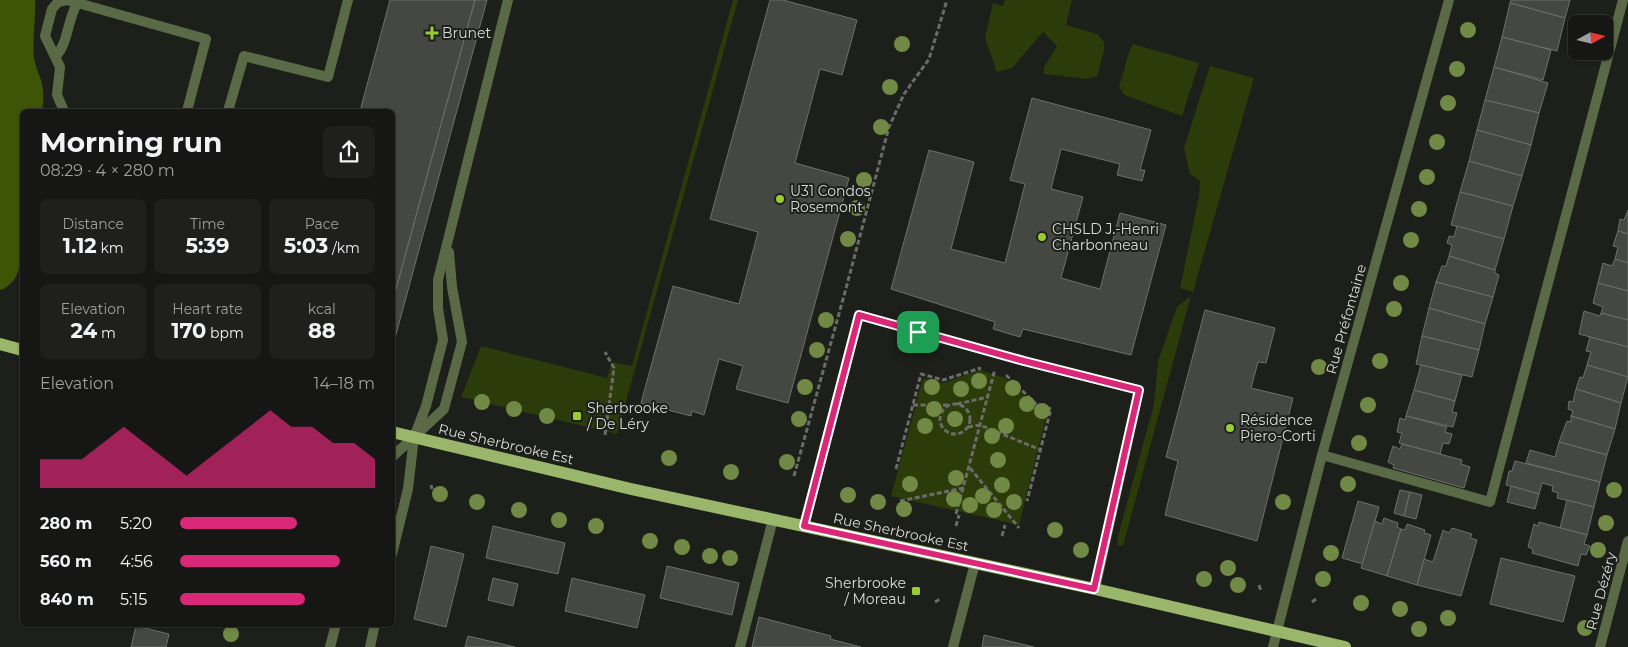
<!DOCTYPE html>
<meta charset="utf-8">
<style>
body{margin:0;font-family:Montserrat,sans-serif;background:#1f201d;color:#f1f3f6;height:100vh;display:flex;flex-direction:column;font-size:19px;white-space:nowrap}
*{box-sizing:border-box;margin:0}
p{font-size:16px;color:#9e9fa0}
.icon{flex:none;width:28px;height:28px;fill:none;stroke:currentColor;stroke-width:2;stroke-linecap:round;stroke-linejoin:round}
.map{position:relative;flex:1;overflow:hidden}
.side{position:absolute;left:20px;top:109px;width:375px;height:518px;display:flex;flex-direction:column;background:#161714;border-radius:8px;box-shadow:0 1px 4px #0004,0 0 0 1px #353634}
.side>*{flex:none}
.needle{width:32px;rotate:82deg}
.fabs{position:absolute;left:1568px;top:15px;display:grid;gap:10px}
.fabs a{display:grid;place-items:center;width:45px;height:45px;border-radius:8px;background:#161714;box-shadow:0 1px 4px #0004,0 0 0 1px #353634;font-size:25px}
.pin{position:absolute;display:grid;place-items:center;width:42px;height:42px;color:#fff;margin:-21px;border-radius:10px;box-shadow:0 2px 8px #0006}
.round{display:grid;place-items:center;flex:none;width:52px;height:52px;border-radius:8px;background:#1f201d}
.head{display:flex;align-items:center;justify-content:space-between;height:85px;padding:0 20px}
h1{font-size:28px;font-weight:700;line-height:38px}
.stats{display:grid;grid-template-columns:repeat(3,1fr);gap:8px;height:85px;padding:5px 20px}
.stats div{display:grid;align-content:center;border-radius:8px;background:#1f201d;text-align:center}
.stats b{font-size:21px;font-weight:700}
.stats small{font-size:14px;font-weight:400}
.stats p{font-size:14px}
.chart{height:140px;padding:10px 20px}
.chart p{display:flex;justify-content:space-between}
.chart svg{width:100%;height:90px;margin-top:5px;fill:#db2777;opacity:.7}
ul{padding:0 20px;list-style:none;font-size:16px}
li{display:grid;grid-template-columns:80px 60px 1fr;align-items:center;height:38px}
li i{height:12px;border-radius:6px;background:#db2777}
.map>svg:first-child{display:block}
</style>
<div class="map">
<svg width="1628" height="647" viewBox="0 0 1628 647">
<rect width="100%" height="100%" fill="#1d1f1b"/>
<g fill="#2b3b0a">
<path d="M733,0H738L617,434L461,397L481,346L607,378L612,362L632,366Z"/>
<path d="M1005,0H1072L1066,25L1097,34L1104,42V51L1097,76L1087,79L1044,74V67L1057,46L1043,32L1012,68L997,72L985,38L993,3L1003,6Z"/>
<path d="M1133,44L1199,63L1182,116L1124,95L1119,87L1129,52Z"/>
<path d="M1210,66L1254,78L1193,292L1180,288L1199,196L1200,181L1190,174L1184,148Z"/>
<path d="M1191,296L1123,546L1117,545L1118,536L1154,404L1158,361L1177,307Z"/>
<path d="M980,370L1005,378L1035,406L1048,410L1019,525L891,496L923,378L943,383Z"/>
</g>
<path fill="#3e5407" d="M0,0H35C36,20 32,39 34,58C35,65 38,71 40,77C44,88 44,99 42,111H22V252C18,271 20,279 2,290L0,289Z"/>
<g fill="#454743" stroke="#6e706b">
<path d="M390,0H475L392,304V111H360Z"/>
<path d="M475,0H487L392,349V304Z"/>
<path d="M770,0H783L857,20L842,75L820,69L795,163L849,178L788,403L736,389L743,366L719,359L704,415L692,411L691,416L641,403L673,286L739,304L758,232L710,219Z"/>
<path d="M1511,0H1570L1565,18L1510,3Z"/>
<path d="M1510,3L1565,18L1557,51L1502,37Z"/>
<path d="M1502,37L1551,50L1543,80L1494,67Z"/>
<path d="M1494,67L1548,83L1539,113L1485,100Z"/>
<path d="M1032,98L1151,130L1140,170H1145L1142,181L1117,175L1120,164L1061,149L1051,189L1083,197L1061,278L1100,289L1120,213L1166,225L1131,355L1023,329L1020,337L993,329L995,322L891,289L929,150L974,162L951,249L1005,263L1025,184L1010,180Z"/>
<path d="M1485,100L1539,113L1531,145L1477,130Z"/>
<path d="M1477,130L1531,145L1522,176L1469,161Z"/>
<path d="M1469,161L1522,176L1513,206L1460,192Z"/>
<path d="M1460,192L1513,206L1504,239L1451,225Z"/>
<path d="M1628,210V234L1618,231L1620,219L1624,220Z"/>
<path d="M1457,226L1504,239L1495,270L1449,256L1452,245L1447,243L1449,236L1454,237Z"/>
<path d="M1618,231L1628,234V263L1615,259L1618,247L1613,246Z"/>
<path d="M1449,256L1495,270V273L1499,275L1493,297L1436,282L1442,266H1446Z"/>
<path d="M1615,259L1628,263V291L1598,283L1603,263L1612,266Z"/>
<path d="M1436,282L1493,297L1485,324L1429,308Z"/>
<path d="M1598,283L1628,291V320L1601,313L1603,307L1593,303Z"/>
<path d="M1429,308L1485,324L1479,350L1422,336Z"/>
<path d="M1205,310L1275,328L1266,363L1258,362L1251,388L1293,398L1257,541L1165,515L1178,461L1166,457Z"/>
<path d="M1584,311L1600,316L1601,313L1628,320V347L1579,334Z"/>
<path d="M1422,336L1479,350L1472,377L1416,364Z"/>
<path d="M1590,337L1628,347V377L1587,365L1591,352L1586,351Z"/>
<path d="M1421,365L1462,375L1455,401L1414,390Z"/>
<path d="M1587,365L1628,377L1621,403L1576,389L1580,377L1583,378Z"/>
<path d="M1576,389L1621,403L1615,429L1571,416L1573,411L1568,409L1569,401L1573,402Z"/>
<path d="M1414,390L1455,401L1452,412L1457,413L1453,427L1406,416Z"/>
<path d="M1406,416L1447,427L1445,432L1452,434L1449,444L1443,443L1440,454L1399,443L1402,433L1397,432L1400,418L1405,420Z"/>
<path d="M1571,416L1615,429L1607,455L1559,442L1567,421L1571,422Z"/>
<path d="M1559,442L1607,455L1600,482L1526,463L1530,450L1555,457Z"/>
<path d="M1402,444L1462,460L1461,464L1470,467L1464,488L1393,468L1394,465L1388,462L1393,446L1400,449Z"/>
<path d="M1515,461L1600,482L1594,507L1557,498L1558,493L1552,491L1553,486L1542,483L1539,494L1506,485L1509,471H1512Z"/>
<path d="M1511,486L1539,494L1535,509L1507,502Z"/>
<path d="M1400,490L1410,492L1404,516L1394,513Z"/>
<path d="M1410,492L1422,495L1416,519L1404,516Z"/>
<path d="M1567,500L1594,507L1587,535L1560,528Z"/>
<path d="M1358,501L1379,507L1363,564L1342,558Z"/>
<path d="M1384,518L1398,523L1397,527L1401,529L1387,576L1361,568L1375,521L1382,524Z"/>
<path d="M1539,522L1587,535L1584,544L1590,546L1586,555L1581,554L1578,566L1532,553L1533,549L1528,547L1534,524L1538,526Z"/>
<path d="M1407,524L1425,530L1424,533L1431,535L1417,585L1387,576L1401,529L1405,530Z"/>
<path d="M493,526L565,543L558,574L486,558Z"/>
<path d="M1452,528L1472,534L1470,538L1477,540L1461,596L1417,585L1424,559L1433,562L1443,530L1449,533Z"/>
<path d="M431,546L464,554L446,627L414,619Z"/>
<path d="M1501,558L1575,576L1563,622L1490,604Z"/>
<path d="M667,566L739,583L732,615L660,598Z"/>
<path d="M493,578L518,584L513,606L488,600Z"/>
<path d="M572,578L645,595L637,628L565,611Z"/>
<path d="M759,617L831,636L830,639L861,647H752Z"/>
<path d="M136,626L169,634L166,647H131Z"/>
<path d="M984,635L1034,647H982Z"/>
<path d="M468,636L515,647H465Z"/>
</g>
<g fill="none" stroke-linecap="round" stroke-linejoin="round">
<g stroke="#6b6c69" stroke-width="3" stroke-dasharray="5 2.5" stroke-linecap="butt">
<path d="M1006,375L1036,404L1051,409L1027,501"/>
<path d="M957,404L988,397"/>
<circle cx="955" cy="419" r="15"/>
<path d="M913,405H950"/>
<path d="M968,427L980,425L1041,450"/>
<path d="M605,435L614,368L605,352"/>
<path d="M970,468L1019,528"/>
<path d="M896,469L921,374L943,380L981,368"/>
<path d="M794,476L845,292L889,127L904,94L929,59L947,0"/>
<path d="M431,485L432,489"/>
<path d="M900,501L964,488"/>
<path d="M956,514L995,369"/>
<path d="M956,526L959,515"/>
<path d="M1002,536L1005,525"/>
<path d="M1259,585L1261,591"/>
<path d="M935,602L940,599"/>
<path d="M1312,602L1316,599"/>
</g>
<g stroke="#5b6a46" stroke-width="10">
<path d="M56,56C69,42 67,19 78,2"/>
<path d="M64,111L57,95L60,67L45,36L52,9L58,2L67,0L206,39L187,111"/>
<path d="M228,111L244,56L328,77L348,0"/>
<path d="M416,435L444,409L462,342L452,287L449,252"/>
<path d="M414,437L426,406L443,340L438,308V280L508,0"/>
<path d="M1322,455L1490,502L1623,0"/>
<path d="M804,526L859,315L1024,361L1139,390L1095,589"/>
<path d="M740,647L773,519"/>
</g>
<g stroke="#5b6a46" stroke-width="10">
<path d="M392,457L414,437"/>
<path d="M392,554L408,489L414,437"/>
<path d="M330,647L336,624"/>
<path d="M370,647L375,624"/>
<path d="M953,647L975,563"/>
<path d="M1273,647L1322,455L1449,0"/>
<path d="M1600,647L1628,541"/>
</g>
<g stroke="#99b66a" stroke-width="12">
<path d="M0,344L22,350"/>
<path d="M392,432L631,489L1095,589L1345,647"/>
</g>
</g>
<g fill="#708944">
<circle cx="1468" cy="30" r="8"/>
<circle cx="902" cy="44" r="8"/>
<circle cx="1457" cy="69" r="8"/>
<circle cx="890" cy="87" r="8"/>
<circle cx="1448" cy="103" r="8"/>
<circle cx="881" cy="127" r="8"/>
<circle cx="1437" cy="142" r="8"/>
<circle cx="1427" cy="177" r="8"/>
<circle cx="864" cy="180" r="8"/>
<circle cx="857" cy="208" r="8"/>
<circle cx="1419" cy="209" r="8"/>
<circle cx="848" cy="239" r="8"/>
<circle cx="1411" cy="240" r="8"/>
<circle cx="1401" cy="283" r="8"/>
<circle cx="1394" cy="309" r="8"/>
<circle cx="826" cy="320" r="8"/>
<circle cx="817" cy="350" r="8"/>
<circle cx="1380" cy="361" r="8"/>
<circle cx="1319" cy="367" r="8"/>
<circle cx="979" cy="381" r="8"/>
<circle cx="805" cy="387" r="8"/>
<circle cx="932" cy="387" r="8"/>
<circle cx="1013" cy="388" r="8"/>
<circle cx="961" cy="389" r="8"/>
<circle cx="482" cy="402" r="8"/>
<circle cx="1027" cy="404" r="8"/>
<circle cx="1368" cy="405" r="8"/>
<circle cx="514" cy="409" r="8"/>
<circle cx="934" cy="409" r="8"/>
<circle cx="1042" cy="411" r="8"/>
<circle cx="547" cy="416" r="8"/>
<circle cx="799" cy="419" r="8"/>
<circle cx="955" cy="419" r="8"/>
<circle cx="925" cy="426" r="8"/>
<circle cx="1006" cy="426" r="8"/>
<circle cx="992" cy="436" r="8"/>
<circle cx="1359" cy="443" r="8"/>
<circle cx="669" cy="458" r="8"/>
<circle cx="998" cy="460" r="8"/>
<circle cx="787" cy="462" r="8"/>
<circle cx="731" cy="472" r="8"/>
<circle cx="956" cy="478" r="8"/>
<circle cx="910" cy="484" r="8"/>
<circle cx="1348" cy="484" r="8"/>
<circle cx="1002" cy="485" r="8"/>
<circle cx="1614" cy="490" r="8"/>
<circle cx="440" cy="494" r="8"/>
<circle cx="848" cy="495" r="8"/>
<circle cx="983" cy="496" r="8"/>
<circle cx="954" cy="499" r="8"/>
<circle cx="477" cy="502" r="8"/>
<circle cx="878" cy="502" r="8"/>
<circle cx="1014" cy="502" r="8"/>
<circle cx="1283" cy="502" r="8"/>
<circle cx="970" cy="505" r="8"/>
<circle cx="904" cy="509" r="8"/>
<circle cx="519" cy="510" r="8"/>
<circle cx="994" cy="510" r="8"/>
<circle cx="559" cy="520" r="8"/>
<circle cx="1606" cy="523" r="8"/>
<circle cx="596" cy="526" r="8"/>
<circle cx="1055" cy="530" r="8"/>
<circle cx="650" cy="541" r="8"/>
<circle cx="682" cy="547" r="8"/>
<circle cx="1081" cy="550" r="8"/>
<circle cx="1598" cy="550" r="8"/>
<circle cx="1331" cy="553" r="8"/>
<circle cx="710" cy="556" r="8"/>
<circle cx="730" cy="558" r="8"/>
<circle cx="1228" cy="568" r="8"/>
<circle cx="1204" cy="579" r="8"/>
<circle cx="1323" cy="579" r="8"/>
<circle cx="1238" cy="585" r="8"/>
<circle cx="1361" cy="603" r="8"/>
<circle cx="1400" cy="609" r="8"/>
<circle cx="1448" cy="618" r="8"/>
<circle cx="1585" cy="628" r="8"/>
<circle cx="1419" cy="629" r="8"/>
<circle cx="231" cy="634" r="8"/>
</g>
<g fill="none" stroke-linecap="round" stroke-linejoin="round">
<defs>
<path id="route" d="M859,315L1024,361L1139,390L1094,589L804,526Z"/>
</defs>
<use href="#route" stroke="#fff" stroke-width="10"/>
<use href="#route" stroke="#db2777" stroke-width="6"/>
</g>
<g fill="#9bcb33" stroke="#1d1f1b" stroke-width="2">
<path d="M429.5 25.5h5v5h5v5h-5v5h-5v-5h-5v-5h5z"/>
<circle cx="780" cy="199" r="5"/>
<circle cx="1042" cy="237" r="5"/>
<rect x="572" y="411" width="10" height="10" rx="2.5"/>
<circle cx="1230" cy="428" r="5"/>
<rect x="911" y="586" width="10" height="10" rx="2.5"/>
</g>
<g text-anchor="middle" stroke-width="4" stroke-linejoin="round" paint-order="stroke">
<g font-size="14" fill="#dadbd8" stroke="#1d1f1b" text-anchor="start">
<text x="442" y="38">Brunet</text>
<text x="790" y="196">U31 Condos<tspan x="790" dy="16">Rosemont</tspan></text>
<text x="1052" y="234">CHSLD J.-Henri<tspan x="1052" dy="16">Charbonneau</tspan></text>
<text x="587" y="413">Sherbrooke<tspan x="587" dy="16">/ De Léry</tspan></text>
<text x="1240" y="425">Résidence<tspan x="1240" dy="16">Piero-Corti</tspan></text>
<text x="906" y="588" text-anchor="end">Sherbrooke<tspan x="906" dy="16">/ Moreau</tspan></text>
</g>
<g font-size="14" fill="#dadbd8" stroke="#1d1f1b">
<text transform="translate(1346 319) rotate(-74)" y="5">Rue Préfontaine</text>
<text transform="translate(506 444) rotate(13)" y="5">Rue Sherbrooke Est</text>
<text transform="translate(901 532) rotate(12)" y="5">Rue Sherbrooke Est</text>
<text transform="translate(1601 591) rotate(-75)" y="5">Rue Dézéry</text>
</g>
</g>
</svg>
<div class="fabs">
<a><svg class="needle" viewBox="-14 -14 28 28"><path d="M0-13l5 13h-10z" fill="#e53935"/><path d="M0 13l5-13h-10z" fill="#9e9fa0"/></svg></a>
</div>
<div class="pin" style="left:918px;top:332px;background:#1e9e55"><svg class="icon" aria-label="arrive" viewBox="0 0 24 24"><path d="M6 21V4h12l-3 4 3 4H6"/></svg></div>
<section class="side">
<div class="head"><div><h1>Morning run</h1><p>08:29 · 4 × 280 m</p></div><a class="round"><svg class="icon" aria-label="share" viewBox="0 0 24 24"><path d="M12 15V3M7 8l5-5 5 5M5 13v7h14v-7"/></svg></a></div>
<div class="stats">
<div><p>Distance</p><b>1.12<small> km</small></b></div>
<div><p>Time</p><b>5:39</b></div>
<div><p>Pace</p><b>5:03<small> /km</small></b></div>
</div>
<div class="stats">
<div><p>Elevation</p><b>24<small> m</small></b></div>
<div><p>Heart rate</p><b>170<small> bpm</small></b></div>
<div><p>kcal</p><b>88</b></div>
</div>
<div class="chart"><p><span>Elevation</span>14–18 m</p>
<svg viewBox="0 0 160 44" preserveAspectRatio="none"><path d="M0 44V30L10 30L20 30L30 22L40 14L50 22L60 30L70 38L80 30L90 22L100 14L110 6L120 14L130 14L140 22L150 22L160 30V44z"/></svg>
</div>
<ul>
<li><b>280 m</b>5:20<i style="width:60%"></i></li>
<li><b>560 m</b>4:56<i style="width:82%"></i></li>
<li><b>840 m</b>5:15<i style="width:64%"></i></li>
</ul>
</section>
</div>
